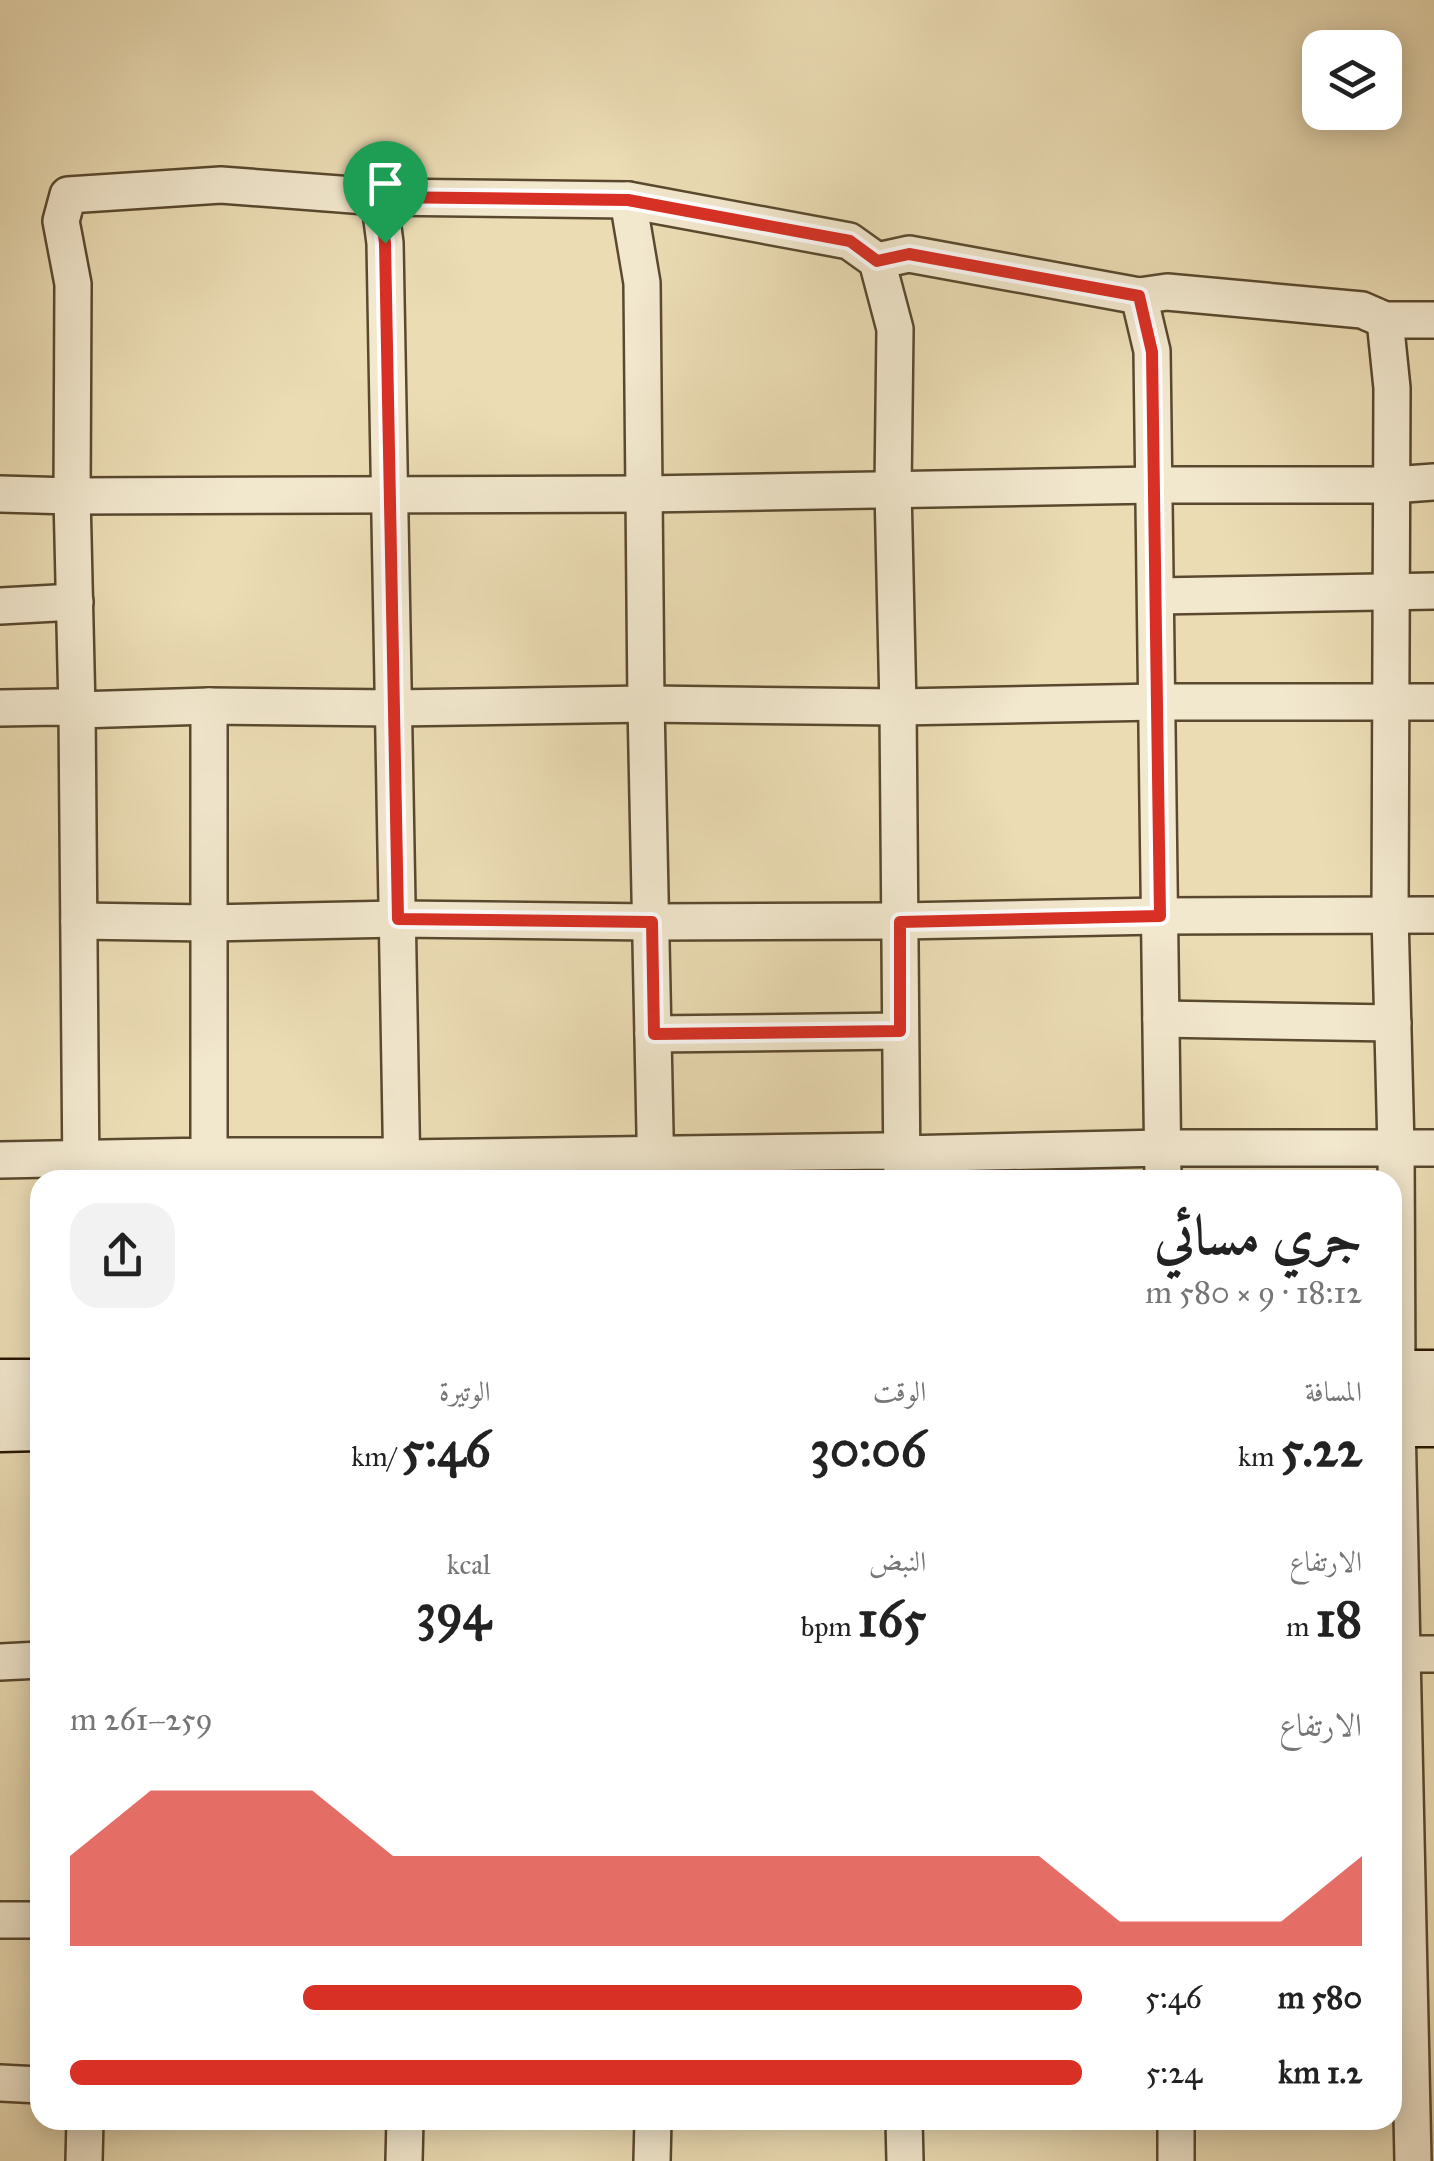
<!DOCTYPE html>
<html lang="ar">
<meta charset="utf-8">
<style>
body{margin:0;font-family:"IM FELL Great Primer",Amiri,serif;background:#f2f2f2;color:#222;direction:rtl;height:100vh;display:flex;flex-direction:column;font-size:38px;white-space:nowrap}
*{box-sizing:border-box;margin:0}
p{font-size:32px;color:#767676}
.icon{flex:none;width:55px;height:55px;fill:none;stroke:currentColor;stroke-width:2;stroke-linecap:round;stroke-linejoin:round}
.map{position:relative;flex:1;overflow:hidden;direction:ltr}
.side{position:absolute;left:30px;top:1170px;width:1372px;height:960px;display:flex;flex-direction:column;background:#fff;border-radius:30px;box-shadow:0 5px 25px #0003;direction:rtl}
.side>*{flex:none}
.buttons{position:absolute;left:1302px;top:30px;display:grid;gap:20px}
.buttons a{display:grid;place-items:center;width:100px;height:100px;border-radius:20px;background:#fff;box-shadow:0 5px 25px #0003;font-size:50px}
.pin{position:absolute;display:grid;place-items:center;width:85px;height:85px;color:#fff;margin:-102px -42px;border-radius:50% 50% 50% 0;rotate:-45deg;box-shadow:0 0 10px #0007}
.pin .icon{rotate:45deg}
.round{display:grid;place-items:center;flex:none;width:105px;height:105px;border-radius:30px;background:#f2f2f2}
.headline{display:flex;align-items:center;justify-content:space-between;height:170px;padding:0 40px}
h1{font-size:55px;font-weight:800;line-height:75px}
.figures{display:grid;grid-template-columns:repeat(3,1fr);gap:15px;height:170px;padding:10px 40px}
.figures div{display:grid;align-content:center}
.figures b{font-size:50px;font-weight:800}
.figures small{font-size:28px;font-weight:400}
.figures p{font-size:28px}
.chart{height:280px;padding:20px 40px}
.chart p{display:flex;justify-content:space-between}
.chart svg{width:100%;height:180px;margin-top:10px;fill:#d93025;opacity:.7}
ul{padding:0 40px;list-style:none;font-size:32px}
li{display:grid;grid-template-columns:160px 120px 1fr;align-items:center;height:75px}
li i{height:25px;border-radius:12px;background:#d93025}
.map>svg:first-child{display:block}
</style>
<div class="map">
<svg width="1434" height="2161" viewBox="0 0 1434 2161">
<rect width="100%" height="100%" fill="#ebdcb4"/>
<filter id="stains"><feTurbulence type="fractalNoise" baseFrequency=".002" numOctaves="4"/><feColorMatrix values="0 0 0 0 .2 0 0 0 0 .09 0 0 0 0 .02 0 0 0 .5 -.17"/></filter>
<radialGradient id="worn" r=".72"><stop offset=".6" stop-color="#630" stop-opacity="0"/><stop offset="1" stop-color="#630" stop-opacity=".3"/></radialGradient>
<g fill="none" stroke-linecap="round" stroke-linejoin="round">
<defs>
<g id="minor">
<path d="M379,197L385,243L402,1179"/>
<path d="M628,200L642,283L646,704L656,1180"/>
<path d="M877,261L909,254L1139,296L1167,292L1362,310L1385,320H1434"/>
<path d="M1139,296L1152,351L1163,1180"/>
<path d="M1385,320L1392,388L1390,915L1396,1148L1397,1376"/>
<path d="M0,494L72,496L645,494L1154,485H1392L1434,482"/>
<path d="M1156,596L1434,591"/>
<path d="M0,606L75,602"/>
<path d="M0,708L58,707L77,710L209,706L394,708L646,704L898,707L1157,702H1434"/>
<path d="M79,921L208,923L398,919L651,922L900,921L1160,916L1434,915"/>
<path d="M1161,1019L1393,1023"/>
<path d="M653,1034L900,1031"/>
<path d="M209,1156H387L402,1158L884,1151L902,1154L1163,1148H1434"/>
<path d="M0,1160L209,1156V706"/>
<path d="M81,1180L77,710L72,496L73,284L61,221L68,195L221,185L379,197L628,200L849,241L877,261L895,329L893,489L898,707L902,1180"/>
<path d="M1397,1421L1413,2161"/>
<path d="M1392,1654H1434"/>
<path d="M0,1662L40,1660"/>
<path d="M0,1920H40"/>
<path d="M0,2083L40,2085"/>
<path d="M904,2120L905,2161"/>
<path d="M84,2161L85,2120"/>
<path d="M404,2161L405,2120"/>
<path d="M652,2161L653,2120"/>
<path d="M1176,2161V2120"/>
</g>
<g id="secondary">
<path d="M1392,1376H1434"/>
<path d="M0,1385H40"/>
<path d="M1392,1421H1434"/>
<path d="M0,1426L40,1425"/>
</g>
</defs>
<use href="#minor" stroke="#5a492e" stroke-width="40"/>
<use href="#secondary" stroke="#2a1802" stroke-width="55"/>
<use href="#minor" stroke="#f2e8ce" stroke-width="35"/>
<use href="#secondary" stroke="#f2e8ce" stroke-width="50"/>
</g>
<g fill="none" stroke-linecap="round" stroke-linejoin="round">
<defs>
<path id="route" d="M379,197L628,200L850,241L877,261L909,254L1139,296L1152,352L1160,916L900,922V1031L654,1034L652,922L398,919L385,243Z"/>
</defs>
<use href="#route" stroke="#fff" stroke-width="20"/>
<use href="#route" stroke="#d93025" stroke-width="12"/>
</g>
<rect width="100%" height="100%" filter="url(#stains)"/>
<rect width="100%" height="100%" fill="url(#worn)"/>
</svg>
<div class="buttons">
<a><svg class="icon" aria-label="layers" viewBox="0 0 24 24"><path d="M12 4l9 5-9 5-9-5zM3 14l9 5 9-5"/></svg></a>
</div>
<div class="pin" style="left:385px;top:243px;background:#1e9e55"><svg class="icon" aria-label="arrive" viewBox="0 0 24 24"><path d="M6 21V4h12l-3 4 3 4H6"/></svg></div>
<section class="side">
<div class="headline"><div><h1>جري مسائي</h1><p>18:12 · 9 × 580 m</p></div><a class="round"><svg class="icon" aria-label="share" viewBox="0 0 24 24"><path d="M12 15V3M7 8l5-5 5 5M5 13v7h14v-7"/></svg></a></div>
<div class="figures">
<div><p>المسافة</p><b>5.22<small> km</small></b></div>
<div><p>الوقت</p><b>30:06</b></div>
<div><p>الوتيرة</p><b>5:46<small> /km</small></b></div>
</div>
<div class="figures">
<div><p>الارتفاع</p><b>18<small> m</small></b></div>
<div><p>النبض</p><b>165<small> bpm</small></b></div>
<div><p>kcal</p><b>394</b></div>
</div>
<div class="chart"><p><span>الارتفاع</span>259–261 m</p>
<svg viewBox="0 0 160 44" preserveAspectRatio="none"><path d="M0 44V22L10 6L20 6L30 6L40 22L50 22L60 22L70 22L80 22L90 22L100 22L110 22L120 22L130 38L140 38L150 38L160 22V44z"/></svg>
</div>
<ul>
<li><b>580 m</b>5:46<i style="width:77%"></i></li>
<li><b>1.2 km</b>5:24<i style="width:100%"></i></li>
</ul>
</section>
</div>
